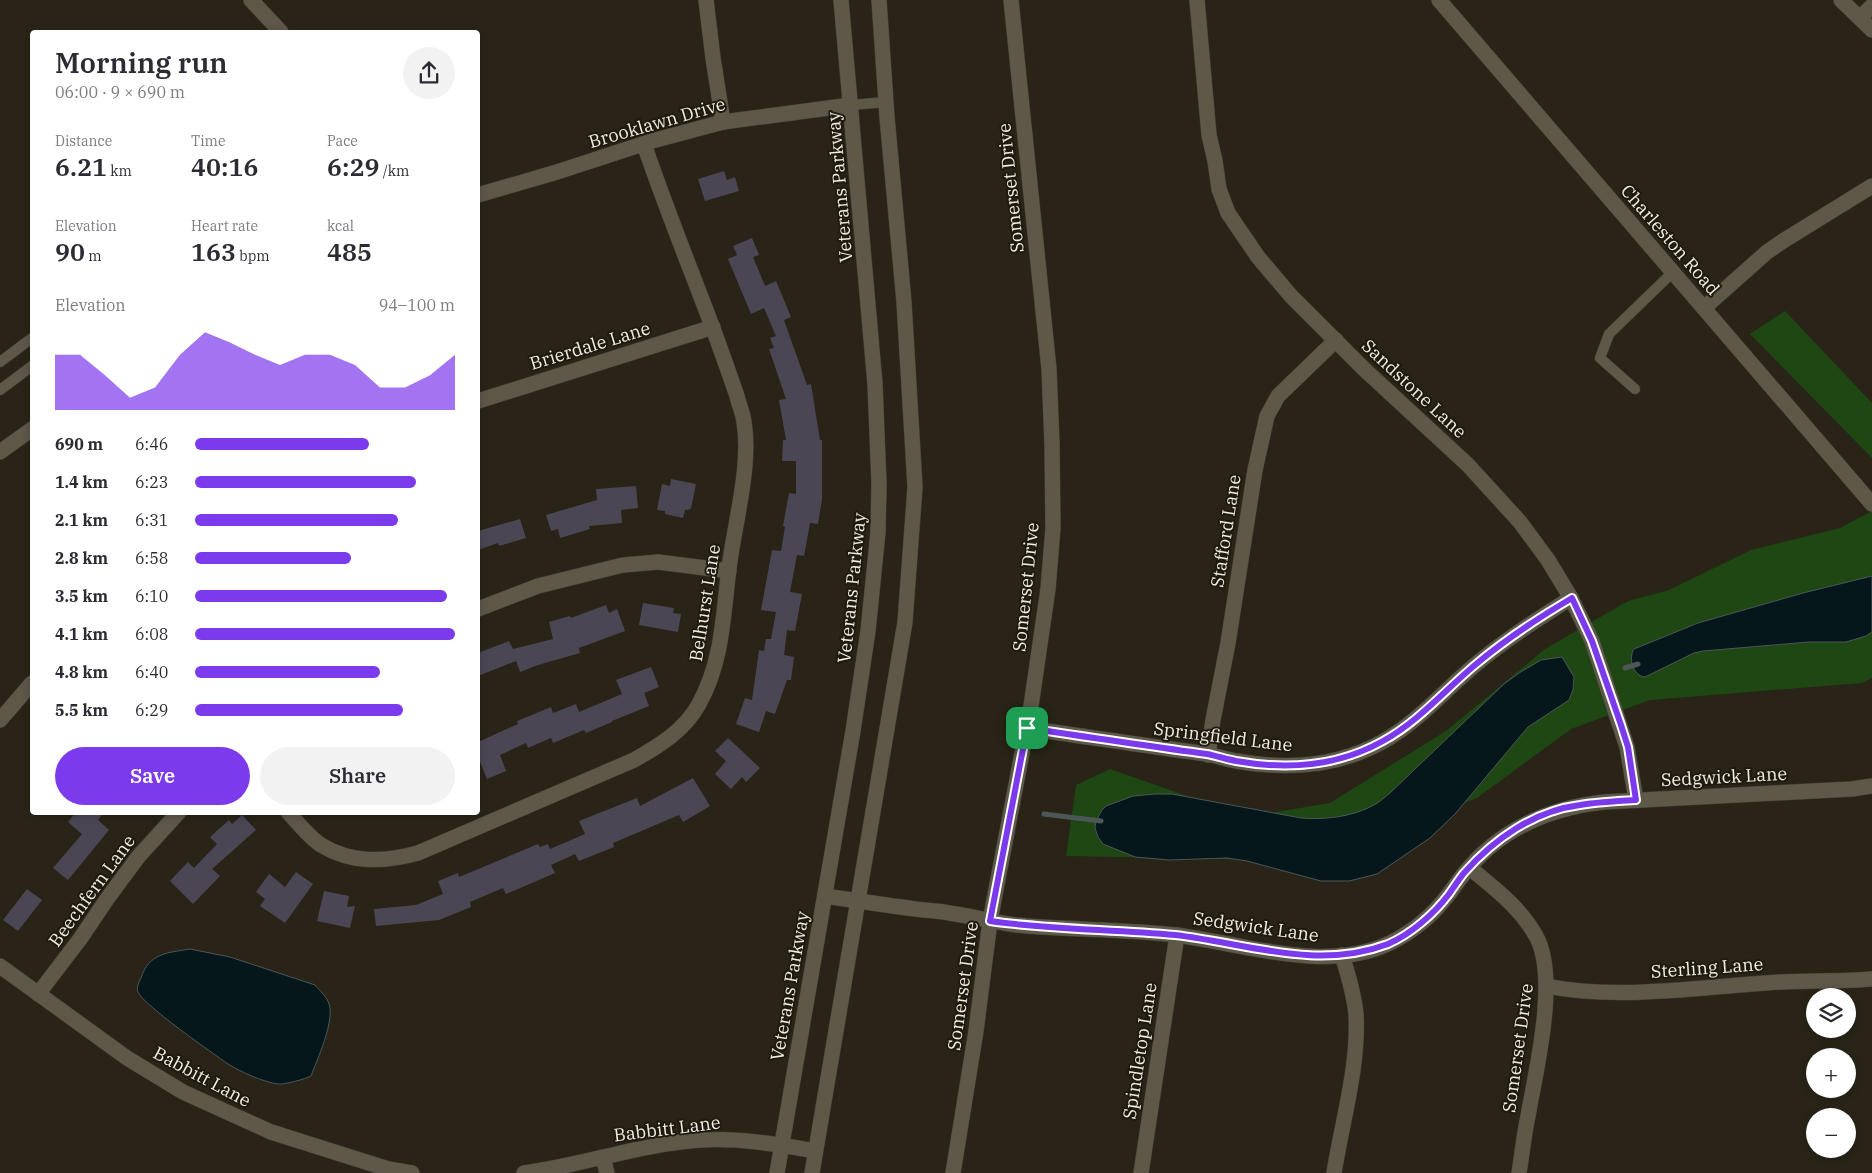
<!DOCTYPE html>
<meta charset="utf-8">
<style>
body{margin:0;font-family:"IBM Plex Serif",serif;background:#f2f2f3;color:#2b2b33;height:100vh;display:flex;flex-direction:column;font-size:19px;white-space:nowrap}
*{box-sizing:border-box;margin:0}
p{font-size:16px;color:#7c7c81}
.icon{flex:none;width:28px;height:28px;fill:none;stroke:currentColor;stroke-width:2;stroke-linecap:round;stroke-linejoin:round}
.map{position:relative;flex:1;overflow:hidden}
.side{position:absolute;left:30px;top:30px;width:450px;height:785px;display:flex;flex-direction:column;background:#fff;border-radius:5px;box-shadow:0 2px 8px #0003}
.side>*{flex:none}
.tools{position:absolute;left:1806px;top:988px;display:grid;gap:10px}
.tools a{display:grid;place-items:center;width:50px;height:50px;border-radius:50%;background:#fff;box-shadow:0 2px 8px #0003;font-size:25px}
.pin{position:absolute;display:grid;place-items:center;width:42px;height:42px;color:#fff;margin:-21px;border-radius:10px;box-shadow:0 2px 8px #0006}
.round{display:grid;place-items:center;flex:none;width:52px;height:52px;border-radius:26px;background:#f2f2f3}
.overview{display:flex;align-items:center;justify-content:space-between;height:85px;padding:0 25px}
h1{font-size:28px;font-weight:600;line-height:38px}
.stats{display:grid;grid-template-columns:repeat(3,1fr);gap:8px;height:85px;padding:5px 25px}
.stats div{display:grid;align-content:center}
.stats b{font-size:25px;font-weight:600}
.stats small{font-size:14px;font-weight:400}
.stats p{font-size:14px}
.chart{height:140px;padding:10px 25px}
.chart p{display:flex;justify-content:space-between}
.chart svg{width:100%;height:90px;margin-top:5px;fill:#7c3aed;opacity:.7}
.action{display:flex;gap:10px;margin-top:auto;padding:10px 25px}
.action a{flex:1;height:58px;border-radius:30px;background:#7c3aed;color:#fff;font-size:20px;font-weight:600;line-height:58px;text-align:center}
.action a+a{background:#f2f2f3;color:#2b2b33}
ul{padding:0 25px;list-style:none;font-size:16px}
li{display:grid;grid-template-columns:80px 60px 1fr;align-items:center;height:38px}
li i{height:12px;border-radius:6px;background:#7c3aed}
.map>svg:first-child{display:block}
</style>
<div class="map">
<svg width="1872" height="1173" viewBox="0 0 1872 1173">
<rect width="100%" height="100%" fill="#292417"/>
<g fill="#1e4714">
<path d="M1785,311L1872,403V458L1750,334Z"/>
<path d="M1872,511V678L1862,683L1650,700L1571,729L1477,798L1322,861L1066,856L1076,785L1110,769L1247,817L1330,803L1446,731L1545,649L1628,601L1669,590L1751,550L1840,528Z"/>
</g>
<g fill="#06171c" stroke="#4c5758">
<path d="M1872,576V632L1866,636L1846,642H1809L1703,651L1694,653L1645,677C1633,676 1628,658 1634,649L1698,623L1803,593Z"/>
<path d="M1562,657L1574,677L1573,690L1569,700L1528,727L1455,814L1430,838L1377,874L1349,881H1321L1247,861L1227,858L1169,860L1135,857L1103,844L1098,837L1095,828L1096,821L1102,810L1106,806L1133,796L1155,794H1172L1301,818C1324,820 1351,817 1372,806C1379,803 1385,797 1391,792L1504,684L1519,673L1541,660Z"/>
<path d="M190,949L230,957L315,985C320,991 327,997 329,1004C335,1021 317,1060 311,1076C306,1079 283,1085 278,1084C263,1082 241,1072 228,1064C214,1054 143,1005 138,992C136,988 139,982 141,978C149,953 167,953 190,949Z"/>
</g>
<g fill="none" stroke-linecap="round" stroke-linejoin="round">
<g stroke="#4c5758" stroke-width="5">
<path d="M1625,668L1638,664"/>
<path d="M1044,814L1101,821"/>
</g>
</g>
<g fill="#4b4654">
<path d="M724,171L727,180L735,177L739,191L705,201L698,179Z"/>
<path d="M752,238L759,255L753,257L765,286L776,281L791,317L784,320L807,385L811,384L820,440H822V499L818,524L810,523L804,556L797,555L790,592L802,594L795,631L787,630L784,655L794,657L791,680H787L775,714L766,711L759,732L736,724L745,698L752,700L759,650L764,651L766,639H771L776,612L761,610L772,550L781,551L785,527L783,526L789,493L796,494V461H782L783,440H786L779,400L786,399L769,349L774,348L770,338L776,336L764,308L751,314L728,259L737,255L733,246Z"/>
<path d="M671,479L696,484L691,509L685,510L683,518L665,514V511L657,510L662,484L670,486Z"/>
<path d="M636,486L638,508L621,510L622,523L589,526L590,529L560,538L558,529L551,531L546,515L597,500L596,489Z"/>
<path d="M520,519L526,538L499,546L498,543L478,550V531Z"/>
<path d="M643,603L674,608L673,613L681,614L678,632L639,625Z"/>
<path d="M606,605L609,613L617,609L625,631L579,648L580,653L538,665L520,672L516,661L478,676V653L509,641L513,649L553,639L549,622L570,616L571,618Z"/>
<path d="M651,667L659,687L644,693L649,706L612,721V722L586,733L584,730L553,743L551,738L528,748L526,743L500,755L506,771L487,779L478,757V742L518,724L517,721L551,707L553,713L576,704L579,712L622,694L616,680Z"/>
<path d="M728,738L760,768L746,782L742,777L731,789L715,774L726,761L715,751Z"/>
<path d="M693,778L710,806L683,822L679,815L613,843L614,847L579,861L575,854L551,865L555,873L506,894L503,888L470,902L471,907L439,920L376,926L374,909L416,905L443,894L438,881L458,873L459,877L538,844L540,847L548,844L550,849L585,834L579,821L637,798L640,806Z"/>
<path d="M76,812H104L98,820L109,830L68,880L53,868L82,834L68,822Z"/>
<path d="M242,815L256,830L212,869L220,876L193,904L170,881L188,862L194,868L217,844L210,837L229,820L232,824Z"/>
<path d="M296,872L313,884L285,923L260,906L265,899L256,892L269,874L285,887Z"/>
<path d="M27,889L42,900L18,931L3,920Z"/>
<path d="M324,891L349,896L347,907L355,906L350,928L317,921Z"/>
</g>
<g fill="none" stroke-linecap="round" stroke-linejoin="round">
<defs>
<g id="service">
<path d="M851,105L886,102"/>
<path d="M0,362L32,338"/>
<path d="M1635,389L1600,358L1609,334L1673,272"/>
<path d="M0,390L32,366"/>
</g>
<g id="minor">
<path d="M251,0L281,32"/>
<path d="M706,0L713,58L723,122"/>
<path d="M1197,0L1209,135L1215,161L1219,189L1228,213L1258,257L1291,296L1364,369L1468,465L1520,522L1548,560L1571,598L1592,641L1627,747L1636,800"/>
<path d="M1841,0L1872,30"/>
<path d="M1860,18L1872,6"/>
<path d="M478,195L557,172L652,141L723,122L851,105"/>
<path d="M1704,308L1767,252L1783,241L1872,186"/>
<path d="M478,401L713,327"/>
<path d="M0,452L32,429"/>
<path d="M478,609L538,586L623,565L658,562L729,571"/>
<path d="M0,720L32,683"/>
<path d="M1027,728C1087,737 1147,746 1207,754C1217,756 1226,759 1236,761C1287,770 1337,767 1382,742C1418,722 1445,690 1475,665C1506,639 1538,619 1571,598"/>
<path d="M1208,755L1213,720L1228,643L1255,470L1267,416L1278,396L1336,340"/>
<path d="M288,812C298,823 309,837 321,845C352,864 385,862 418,853L634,760C659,746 685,730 699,704C724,659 723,610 730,561C736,518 751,464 744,422C743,413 739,405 737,396C728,370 719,344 709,318C687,260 664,203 644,144"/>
<path d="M1470,868C1494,888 1520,907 1536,936C1559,977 1536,1070 1528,1116C1524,1135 1522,1154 1519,1173"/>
<path d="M825,896C858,901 891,906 924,910C933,911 941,911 949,913C972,916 993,922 1016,925C1068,930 1122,929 1175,935C1242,943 1325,974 1390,943C1412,932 1433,915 1448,895C1453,889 1458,881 1463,875C1498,830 1549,808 1604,802L1852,789L1872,786"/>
<path d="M0,966L127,1058L183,1092L271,1132L388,1169L412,1173"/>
<path d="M1546,986C1618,1000 1692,988 1766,983C1801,980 1837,982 1872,979"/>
<path d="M38,994L80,939L107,899L138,857L179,812"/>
<path d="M603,1157L607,1173"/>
<path d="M524,1173C583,1165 641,1144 701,1140C739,1138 777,1144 815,1151"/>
<path d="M953,1173L976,1031L990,921L1031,706L1048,589L1053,528L1052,444L1049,369L1011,0"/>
<path d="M1141,1173L1177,935"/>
<path d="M1334,1173C1342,1122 1359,1066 1356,1014C1354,994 1348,974 1342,955"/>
</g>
<path id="tertiary" d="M1439,0L1872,504"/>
<g id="secondary">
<path d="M777,1173L853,731L868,631L878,532L879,484L875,384L841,0"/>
<path d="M812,1173L905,622L915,487L904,302L887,117L879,0"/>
</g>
</defs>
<use href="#service" stroke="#433e34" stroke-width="11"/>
<use href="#minor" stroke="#433e34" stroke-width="16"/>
<use href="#tertiary" stroke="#433e34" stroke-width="16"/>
<use href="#secondary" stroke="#433e34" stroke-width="16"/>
<use href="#service" stroke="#5e5849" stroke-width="10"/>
<use href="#minor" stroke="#5e5849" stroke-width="15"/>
<use href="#tertiary" stroke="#5e5849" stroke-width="15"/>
<use href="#secondary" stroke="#5e5849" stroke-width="15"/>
</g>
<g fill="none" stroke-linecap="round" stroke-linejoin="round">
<defs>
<path id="route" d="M1572,598L1592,641L1621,725L1628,747L1636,800C1617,801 1598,802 1580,805C1534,811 1494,839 1464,873C1459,879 1454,887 1449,894C1434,914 1411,934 1388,944C1317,971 1246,943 1175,935C1113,929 1051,930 990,921L1027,728C1087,737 1147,746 1207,754C1217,756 1226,759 1236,761C1287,770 1337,767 1383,741C1418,722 1445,690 1475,665C1506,639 1538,618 1572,598Z"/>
</defs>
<use href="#route" stroke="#fff" stroke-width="10"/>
<use href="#route" stroke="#7c3aed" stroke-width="6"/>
</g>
<g text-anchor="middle" stroke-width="4" stroke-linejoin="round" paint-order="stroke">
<g font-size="18" fill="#f1ede4" stroke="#201a0e">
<text transform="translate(657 123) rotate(-16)" y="6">Brooklawn Drive</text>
<text transform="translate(840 187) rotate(-95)" y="6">Veterans Parkway</text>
<text transform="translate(1011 188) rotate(-96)" y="6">Somerset Drive</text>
<text transform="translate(1670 240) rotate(49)" y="6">Charleston Road</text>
<text transform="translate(590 346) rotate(-17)" y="6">Brierdale Lane</text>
<text transform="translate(1414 389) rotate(43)" y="6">Sandstone Lane</text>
<text transform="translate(1226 531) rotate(-81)" y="6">Stafford Lane</text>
<text transform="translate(1026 587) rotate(-84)" y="6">Somerset Drive</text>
<text transform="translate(852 588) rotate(-84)" y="6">Veterans Parkway</text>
<text transform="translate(705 603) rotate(-81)" y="6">Belhurst Lane</text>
<text transform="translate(1223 737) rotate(7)" y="6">Springfield Lane</text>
<text transform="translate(1724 777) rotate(-3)" y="6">Sedgwick Lane</text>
<text transform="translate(92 891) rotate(-54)" y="6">Beechfern Lane</text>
<text transform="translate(1256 927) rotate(8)" y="6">Sedgwick Lane</text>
<text transform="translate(1707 968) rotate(-4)" y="6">Sterling Lane</text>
<text transform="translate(790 986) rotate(-80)" y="6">Veterans Parkway</text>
<text transform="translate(963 986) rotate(-82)" y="6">Somerset Drive</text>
<text transform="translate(1518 1048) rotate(-82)" y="6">Somerset Drive</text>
<text transform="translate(1140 1051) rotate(-81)" y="6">Spindletop Lane</text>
<text transform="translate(202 1077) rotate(28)" y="6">Babbitt Lane</text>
<text transform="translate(667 1129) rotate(-7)" y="6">Babbitt Lane</text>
</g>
</g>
</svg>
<div class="tools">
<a><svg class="icon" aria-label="layers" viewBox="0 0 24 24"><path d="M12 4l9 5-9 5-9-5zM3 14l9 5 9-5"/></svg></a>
<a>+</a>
<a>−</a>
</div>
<div class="pin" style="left:1027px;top:728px;background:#1e9e55"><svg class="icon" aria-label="arrive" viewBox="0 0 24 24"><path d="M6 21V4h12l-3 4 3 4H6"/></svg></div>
<section class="side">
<div class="overview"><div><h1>Morning run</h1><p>06:00 · 9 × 690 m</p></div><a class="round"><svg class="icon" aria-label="share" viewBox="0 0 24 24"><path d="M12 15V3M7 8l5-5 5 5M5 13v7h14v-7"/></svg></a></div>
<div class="stats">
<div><p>Distance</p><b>6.21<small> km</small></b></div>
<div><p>Time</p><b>40:16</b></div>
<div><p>Pace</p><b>6:29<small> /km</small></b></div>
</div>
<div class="stats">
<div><p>Elevation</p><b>90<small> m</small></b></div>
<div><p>Heart rate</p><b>163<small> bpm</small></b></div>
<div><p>kcal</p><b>485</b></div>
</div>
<div class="chart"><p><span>Elevation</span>94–100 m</p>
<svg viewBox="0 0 160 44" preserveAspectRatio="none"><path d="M0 44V17L10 17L20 27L30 38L40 33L50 17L60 6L70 11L80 17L90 22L100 17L110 17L120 22L130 33L140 33L150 27L160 17V44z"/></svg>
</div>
<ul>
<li><b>690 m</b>6:46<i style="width:67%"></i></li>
<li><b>1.4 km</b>6:23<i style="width:85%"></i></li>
<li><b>2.1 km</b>6:31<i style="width:78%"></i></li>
<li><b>2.8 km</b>6:58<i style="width:60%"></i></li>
<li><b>3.5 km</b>6:10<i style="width:97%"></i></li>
<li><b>4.1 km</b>6:08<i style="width:100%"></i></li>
<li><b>4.8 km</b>6:40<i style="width:71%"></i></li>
<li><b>5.5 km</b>6:29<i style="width:80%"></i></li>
</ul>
<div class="action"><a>Save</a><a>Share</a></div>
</section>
</div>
